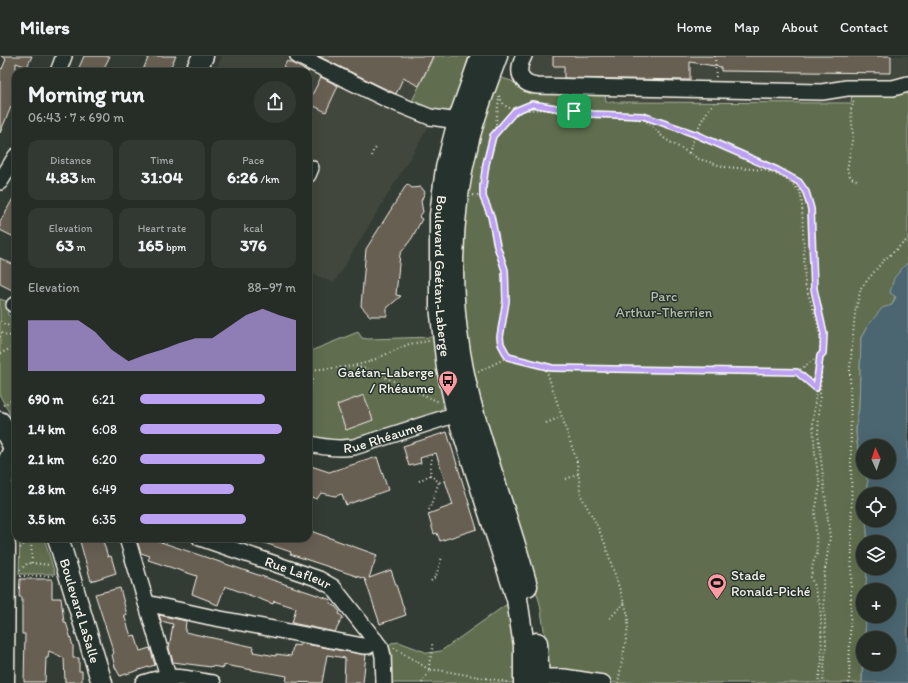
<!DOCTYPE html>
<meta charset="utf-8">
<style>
body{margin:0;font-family:Itim,sans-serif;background:#323933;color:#f1f3f6;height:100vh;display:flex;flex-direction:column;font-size:15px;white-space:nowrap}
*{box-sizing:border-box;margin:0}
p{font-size:13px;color:#a4a8a7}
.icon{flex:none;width:22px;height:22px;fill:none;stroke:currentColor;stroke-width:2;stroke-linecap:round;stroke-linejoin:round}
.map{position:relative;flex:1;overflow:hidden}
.panel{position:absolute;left:12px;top:12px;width:300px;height:474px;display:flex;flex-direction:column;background:#262d27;border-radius:12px;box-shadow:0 4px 16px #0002,0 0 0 1px #424944}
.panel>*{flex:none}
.needle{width:26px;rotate:357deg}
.buttons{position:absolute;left:856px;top:383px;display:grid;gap:8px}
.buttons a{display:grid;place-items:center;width:40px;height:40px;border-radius:50%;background:#262d27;box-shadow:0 4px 16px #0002,0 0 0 1px #424944;font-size:20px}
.pin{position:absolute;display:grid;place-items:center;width:34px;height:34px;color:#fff;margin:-17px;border-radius:8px;box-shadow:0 2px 6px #0006}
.round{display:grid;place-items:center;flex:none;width:42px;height:42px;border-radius:21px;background:#323933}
.headline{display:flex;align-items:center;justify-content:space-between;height:68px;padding:0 16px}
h1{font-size:22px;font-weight:700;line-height:30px}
.figures{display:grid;grid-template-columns:repeat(3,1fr);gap:6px;height:68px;padding:4px 16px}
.figures div{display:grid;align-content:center;border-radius:10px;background:#323933;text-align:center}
.figures b{font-size:17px;font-weight:700}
.figures small{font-size:11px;font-weight:400}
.figures p{font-size:11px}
.chart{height:112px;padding:8px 16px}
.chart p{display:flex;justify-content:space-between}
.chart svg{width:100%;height:72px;margin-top:4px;fill:#bca0f2;opacity:.7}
ul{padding:0 16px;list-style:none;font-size:13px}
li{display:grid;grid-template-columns:64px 48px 1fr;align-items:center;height:30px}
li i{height:10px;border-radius:5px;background:#bca0f2}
header{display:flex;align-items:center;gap:24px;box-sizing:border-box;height:56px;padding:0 20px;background:#262d27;border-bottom:1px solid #424944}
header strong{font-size:19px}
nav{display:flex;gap:22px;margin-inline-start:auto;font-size:14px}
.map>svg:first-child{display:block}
</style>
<header>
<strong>Milers</strong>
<nav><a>Home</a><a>Map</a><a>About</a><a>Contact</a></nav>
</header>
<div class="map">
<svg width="908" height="627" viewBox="0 0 908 627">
<rect width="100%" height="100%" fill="#333c34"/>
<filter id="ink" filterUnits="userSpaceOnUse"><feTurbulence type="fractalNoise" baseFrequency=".025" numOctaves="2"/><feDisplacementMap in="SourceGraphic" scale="8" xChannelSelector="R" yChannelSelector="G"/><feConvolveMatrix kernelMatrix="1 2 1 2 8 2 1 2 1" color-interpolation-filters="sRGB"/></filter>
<g filter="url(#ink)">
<g fill="#43463d">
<path d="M222,0H286L431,67L334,227L308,216V16H215Z"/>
<path d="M315,0H434L411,47Z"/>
<path d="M519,0H908V46H605V37L530,36L521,34L516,30L511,18Z"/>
</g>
<g fill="#616e4f" stroke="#aab09c">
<path d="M434,0H469L452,54L441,57L411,47Z"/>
<path d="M498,21L512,25L521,34L530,36L605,37L606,46L851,47L852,37L908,36V208H906L892,249L867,271L861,282L859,353C852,376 859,404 868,425L865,438H863V464H866L868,485L863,486V512H867L866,534H863V560H866L865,582H863L862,627H547L546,587L540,548L473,322L462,244L465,150L476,86Z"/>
<path d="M0,243L6,245L8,259L16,263L15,361L11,360L0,340Z"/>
<path d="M358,276L362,282L368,283L434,281L446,347L444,351L437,356L355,384L340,386L308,379V296Z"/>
<path d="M20,482H44L55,518H19Z"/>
<path d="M507,548L514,591L515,627H391L392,598L388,592L391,587L399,586L428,597L441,595Z"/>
</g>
<path fill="#4c6671" stroke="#8f9ea1" d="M906,208H908V627H862L863,606V608H889V582H865L866,560H889V534H866L867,512H889V486H868L866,464H889V438H865L868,425L864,416H889V390H863V414C858,395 853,372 859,353L861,282L867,271L882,252L892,249L896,241L890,237L894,222Z"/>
<g fill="#685f52" stroke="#f4f1e8">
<path d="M1,0H32L27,11L16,7V53L11,51L0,77V12L2,13L6,3Z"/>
<path d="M84,0H110L102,16H77Z"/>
<path d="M149,0H176L168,16H142Z"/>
<path d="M318,0H433L419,30L403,22L396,38Z"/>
<path d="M553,0H891V17L721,15V11L690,6V24L564,22V10H553Z"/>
<path d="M287,5L309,16H281Z"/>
<path d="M321,21L338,30L326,56L308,47Z"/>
<path d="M407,128L412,132L421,131L425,136L421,145L423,156L419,161L422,163L412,182L400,198L396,239L401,240L387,252V260H370L361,250L366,193Z"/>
<path d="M16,137V182L0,174V166Z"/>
<path d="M0,202L16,210V226L12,234L0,228Z"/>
<path d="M364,339L373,364L346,374L337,349Z"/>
<path d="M447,376L477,473L440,485L437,477L434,478L428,458L453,449L436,397L420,402L421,407L409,410L403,390Z"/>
<path d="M377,401L388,434L346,449L342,438L335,440L321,437L317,443L308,440V409L329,416Z"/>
<path d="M308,474L377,499L369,522L391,514L406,559L380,568L365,523L290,498L291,496L256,484V482H308Z"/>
<path d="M79,482H102L108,501L111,500L116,517L91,525Z"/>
<path d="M136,482H156L155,484L320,540L331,544L330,547L335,550L340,556L339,558L343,561L335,576L292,567L296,552L274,545L273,548L225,530L218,549L210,546V545L192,538L197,520L148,504L150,500L141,497Z"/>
<path d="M20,523H52V542H61L64,566H66L73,590V602H79V615H82V626H65L64,602L49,595L48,602H46L45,626H24L25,578H22V541H19Z"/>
<path d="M120,532L127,559H124L131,580L135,579L140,595L150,592L155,609L120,620L115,611L112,599L114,597L95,538Z"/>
<path d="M159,559L186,565L185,576L254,591L253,596L276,600V598L291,600L293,589L300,590V587L366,599L363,627H344L345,602L327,599L322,627L286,626L287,620L224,609V612L211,610V611L173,606L169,592L173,568L161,565Z"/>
</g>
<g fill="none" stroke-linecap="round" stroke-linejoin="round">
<defs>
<g id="minor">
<path d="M298,0L388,44L430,61L458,65"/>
<path d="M524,0C516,15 519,28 537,30L822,36L847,32H893L908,28"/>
<path d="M58,16L64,0"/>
<path d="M308,111L311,112L308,119"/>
<path d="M0,126L16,100"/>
<path d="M14,249L16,250"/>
<path id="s1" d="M308,387C324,392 338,393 354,391L457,358"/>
<path d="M127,482L170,627"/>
<path id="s2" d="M200,482L319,523L333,531L381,592L383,600L384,627"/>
<path d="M146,547L210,561L363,590H368L375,584"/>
<path d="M539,621H564L603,627"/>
<path d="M143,627C173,617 183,622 213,627"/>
</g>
<g id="major">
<path id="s3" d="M481,0L458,65L446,112L440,159V250L447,312L457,358L517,543L524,590V627"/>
<path d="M497,0C487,27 476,55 469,83C447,169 448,259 470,344C487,407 510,467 527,530"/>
<path d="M195,16L203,0"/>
<path d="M0,366L16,395"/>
<path id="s4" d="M58,482L102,627"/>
<path d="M537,587L539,627"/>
<path d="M4,627L5,491L1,437L4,414L16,389"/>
</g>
</defs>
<use href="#minor" stroke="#f4f1e8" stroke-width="18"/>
<use href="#major" stroke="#f4f1e8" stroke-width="23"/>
<g stroke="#f4f1e8" stroke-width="2" stroke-dasharray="1 3" stroke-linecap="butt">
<path d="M715,0L716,23"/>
<path d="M499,40L504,49L515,55L543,53L586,61L629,62L645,64L665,83L699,103L725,111L765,114L785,122L800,135L802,147L805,228L817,265L821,285L813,366L815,398L820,430L815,456L817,498L813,507L811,521L820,550L821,565L822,605L818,627"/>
<path d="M854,45L851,54L853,79L847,114L851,122L859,125"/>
<path d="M495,76L499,42"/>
<path d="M689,97C695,78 701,62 714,47"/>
<path d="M372,100L373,95L377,91"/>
<path d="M473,139L483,141"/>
<path d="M0,266L16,273"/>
<path d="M0,281L2,277L16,282"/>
<path d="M0,298L16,289"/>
<path d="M508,301L501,288L500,281L506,245L505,214L497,190L491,160L483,141V135L486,108L493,80L515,55L526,50L539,48L592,58L643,60L695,78L777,113L799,126L806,136L811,153L814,233L823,278L818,377L830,482L823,526L826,588L823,627"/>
<path d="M356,309L369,306L409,288L429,285"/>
<path d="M545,310L577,406L581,440L596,467L605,488L628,559V572L618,627"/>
<path d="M308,314L355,310L367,313L439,346"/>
<path d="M478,316L508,301L552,312L797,316L819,300"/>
<path d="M797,316L819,336"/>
<path d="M308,340L312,325L310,314"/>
<path d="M3,349L16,342"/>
<path d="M546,367L561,361"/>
<path d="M432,399L430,419L439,426L444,425"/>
<path d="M566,423L578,418"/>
<path d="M419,425L430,419"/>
<path d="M429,454L439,426"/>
<path d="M31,482L32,507L50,509"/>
<path d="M20,492L31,482"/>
<path d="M20,514L28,507H32"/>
<path d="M20,520H55"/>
<path d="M431,525L436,520L442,501"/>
<path d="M610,562L625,546"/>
<path d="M394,592L430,614"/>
<path d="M430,613C427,605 434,597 432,588"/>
<path d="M422,627L430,614H438L509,626"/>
<path d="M849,627L852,489L850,313L855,257L861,232L883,205L908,183"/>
</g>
<use href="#minor" stroke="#26332d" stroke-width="15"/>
<use href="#major" stroke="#26332d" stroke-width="20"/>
</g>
</g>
<g fill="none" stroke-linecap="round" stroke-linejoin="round" filter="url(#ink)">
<defs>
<path id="route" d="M532,48L592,58L643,60L695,78L777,114L799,126L806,136L811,153L814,233L824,278L823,297L820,300L816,332L797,316L552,312L508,301L501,288L500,281L506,245L505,214L497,190L491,160L483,141V130L486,108L493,80L515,55Z"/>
</defs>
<use href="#route" stroke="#fff" stroke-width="8"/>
<use href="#route" stroke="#bca0f2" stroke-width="5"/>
</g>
<defs>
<symbol id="bus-pin" viewBox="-11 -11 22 30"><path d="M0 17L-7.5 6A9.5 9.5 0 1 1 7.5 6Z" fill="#ff9aa2" stroke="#26332d"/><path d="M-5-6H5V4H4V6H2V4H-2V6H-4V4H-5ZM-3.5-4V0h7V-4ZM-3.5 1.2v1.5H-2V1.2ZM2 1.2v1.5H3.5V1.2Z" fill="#111"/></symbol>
<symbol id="stadium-pin" viewBox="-11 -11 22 30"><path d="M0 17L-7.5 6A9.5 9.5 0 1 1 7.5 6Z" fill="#ff9aa2" stroke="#26332d"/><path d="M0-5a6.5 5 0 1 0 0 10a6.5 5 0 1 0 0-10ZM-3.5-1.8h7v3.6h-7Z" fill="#111"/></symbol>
</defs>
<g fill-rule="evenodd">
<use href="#bus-pin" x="437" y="313" width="22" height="30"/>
<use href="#stadium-pin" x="706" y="516" width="22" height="30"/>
</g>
<g text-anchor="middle" stroke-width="3" stroke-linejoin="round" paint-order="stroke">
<g font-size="14" fill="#f4f1e8" stroke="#26332d">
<text dy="5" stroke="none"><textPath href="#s3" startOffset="226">Boulevard Gaétan-Laberge</textPath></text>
<text dy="5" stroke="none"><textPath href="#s1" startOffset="77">Rue Rhéaume</textPath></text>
<text dy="5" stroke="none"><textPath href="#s2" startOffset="104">Rue Lafleur</textPath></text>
<text dy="5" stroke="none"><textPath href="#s4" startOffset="76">Boulevard LaSalle</textPath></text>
</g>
<g font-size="14" fill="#b9bdab" stroke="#26332d">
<text x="664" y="245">Parc<tspan x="664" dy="16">Arthur-Therrien</tspan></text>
</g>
<g font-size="14" fill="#f4f1e8" stroke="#26332d" text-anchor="end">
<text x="434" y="321">Gaétan-Laberge<tspan x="434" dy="16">/ Rhéaume</tspan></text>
<text x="731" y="524" text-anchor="start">Stade<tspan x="731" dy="16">Ronald-Piché</tspan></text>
</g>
</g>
</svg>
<div class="buttons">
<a><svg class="needle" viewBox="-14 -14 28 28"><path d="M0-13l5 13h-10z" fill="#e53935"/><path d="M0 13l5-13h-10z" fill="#a4a8a7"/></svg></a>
<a><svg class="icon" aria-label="locate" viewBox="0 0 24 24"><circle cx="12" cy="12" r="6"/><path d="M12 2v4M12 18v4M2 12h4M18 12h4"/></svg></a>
<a><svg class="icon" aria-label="layers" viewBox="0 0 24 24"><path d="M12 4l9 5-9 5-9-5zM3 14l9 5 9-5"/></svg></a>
<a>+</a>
<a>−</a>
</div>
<div class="pin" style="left:574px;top:55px;background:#1e9e55"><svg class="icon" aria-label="arrive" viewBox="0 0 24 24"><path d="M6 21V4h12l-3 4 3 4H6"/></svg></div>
<section class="panel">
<div class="headline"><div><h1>Morning run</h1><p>06:43 · 7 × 690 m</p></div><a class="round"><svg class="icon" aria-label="share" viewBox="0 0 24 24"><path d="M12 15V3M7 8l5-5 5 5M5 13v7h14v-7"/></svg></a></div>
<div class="figures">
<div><p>Distance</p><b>4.83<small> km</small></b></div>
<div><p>Time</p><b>31:04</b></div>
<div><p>Pace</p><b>6:26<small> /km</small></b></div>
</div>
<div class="figures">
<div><p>Elevation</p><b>63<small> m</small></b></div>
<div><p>Heart rate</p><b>165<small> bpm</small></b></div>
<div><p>kcal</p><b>376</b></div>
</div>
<div class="chart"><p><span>Elevation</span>88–97 m</p>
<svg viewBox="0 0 160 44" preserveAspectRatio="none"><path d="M0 44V13L10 13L20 13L30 13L40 20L50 31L60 38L70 34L80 31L90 27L100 24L110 24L120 17L130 10L140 6L150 10L160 13V44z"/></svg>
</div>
<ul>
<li><b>690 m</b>6:21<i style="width:80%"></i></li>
<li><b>1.4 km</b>6:08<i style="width:91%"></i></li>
<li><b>2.1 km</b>6:20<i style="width:80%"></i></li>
<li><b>2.8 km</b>6:49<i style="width:60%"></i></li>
<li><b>3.5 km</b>6:35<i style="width:68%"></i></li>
</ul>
</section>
</div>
